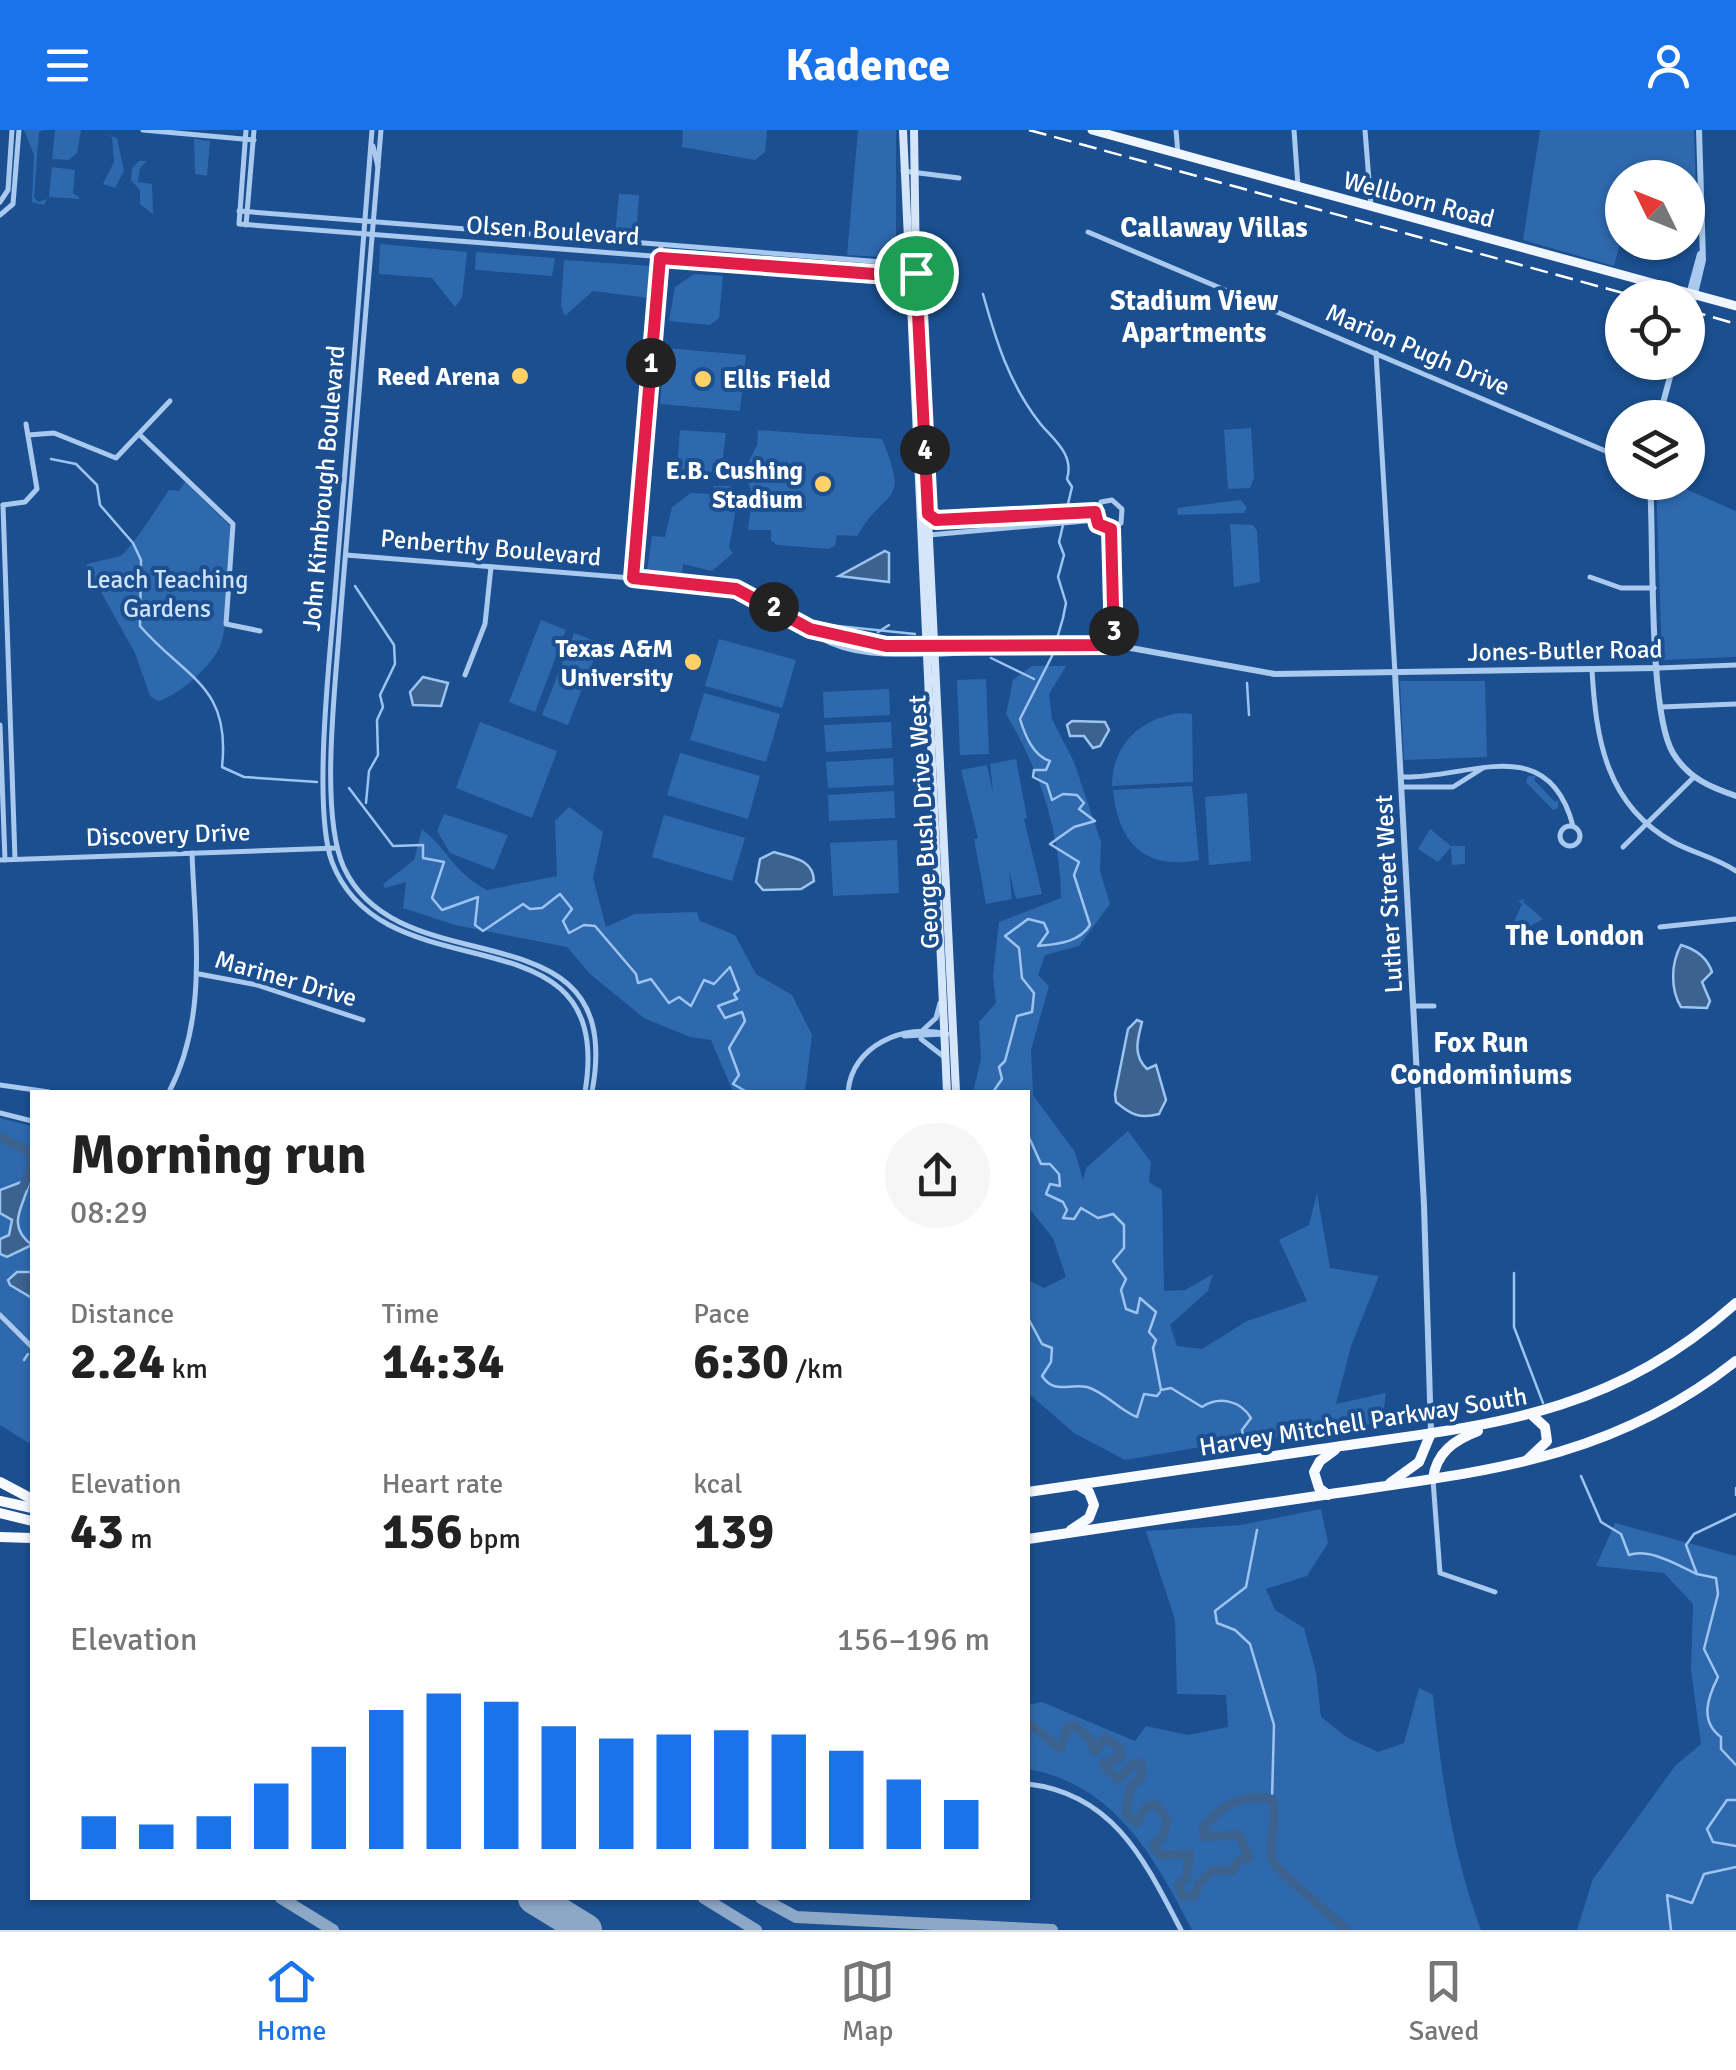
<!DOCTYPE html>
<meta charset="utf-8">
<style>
body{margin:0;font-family:Signika,sans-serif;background:#f6f6f6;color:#222;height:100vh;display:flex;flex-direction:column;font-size:38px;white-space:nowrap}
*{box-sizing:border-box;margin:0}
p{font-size:32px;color:#767676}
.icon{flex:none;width:55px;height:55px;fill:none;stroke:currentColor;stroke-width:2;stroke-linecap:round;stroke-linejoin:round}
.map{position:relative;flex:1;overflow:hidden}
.panel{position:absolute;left:30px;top:960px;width:1000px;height:810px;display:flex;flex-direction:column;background:#fff;border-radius:0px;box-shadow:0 2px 8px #0004}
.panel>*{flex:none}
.needle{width:65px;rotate:313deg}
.fabs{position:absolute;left:1605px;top:30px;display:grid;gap:20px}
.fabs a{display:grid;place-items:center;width:100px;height:100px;border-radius:50%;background:#fff;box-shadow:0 2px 8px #0004;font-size:50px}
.pin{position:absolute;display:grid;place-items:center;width:85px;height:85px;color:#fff;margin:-42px;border:5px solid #fff;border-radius:50%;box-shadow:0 2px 10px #0007}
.km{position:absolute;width:50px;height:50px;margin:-25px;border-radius:50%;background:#222;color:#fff;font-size:28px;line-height:50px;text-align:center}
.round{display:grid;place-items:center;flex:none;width:105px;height:105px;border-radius:52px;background:#f6f6f6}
.overview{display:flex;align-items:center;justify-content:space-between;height:170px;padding:0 40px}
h1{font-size:55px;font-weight:700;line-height:75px}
.stats{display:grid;grid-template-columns:repeat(3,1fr);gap:15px;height:170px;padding:10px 40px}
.stats div{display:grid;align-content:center}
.stats b{font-size:50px;font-weight:700}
.stats small{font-size:28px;font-weight:400}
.stats p{font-size:28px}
.chart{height:280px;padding:20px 40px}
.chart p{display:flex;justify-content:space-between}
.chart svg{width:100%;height:180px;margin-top:10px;stroke:#1a73e8;stroke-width:6}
header{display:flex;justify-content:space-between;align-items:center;height:130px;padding:0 40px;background:#1a73e8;color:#fff;font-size:45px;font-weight:700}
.tab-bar{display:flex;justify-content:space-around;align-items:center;height:140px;border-top:2px solid #e0e0e0;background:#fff;font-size:28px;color:#767676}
.tab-bar a{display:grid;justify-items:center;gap:5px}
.tab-bar .current{color:#1a73e8}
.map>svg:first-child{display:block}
</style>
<header><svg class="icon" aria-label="menu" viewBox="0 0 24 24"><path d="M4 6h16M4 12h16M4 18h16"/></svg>Kadence<svg class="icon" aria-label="person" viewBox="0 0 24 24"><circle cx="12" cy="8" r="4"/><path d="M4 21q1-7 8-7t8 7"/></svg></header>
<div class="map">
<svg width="1736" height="1800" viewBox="0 0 1736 1800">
<rect width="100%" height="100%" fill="#1b4f8f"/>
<g fill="#2e69ad">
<path d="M24,0H44L39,2L34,67L38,72L47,69L44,75L32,72L34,25Z"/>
<path d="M55,0H81L77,23L69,30L52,29Z"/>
<path d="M683,0H767L765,22L755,30L682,17Z"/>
<path d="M858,0H896V128L847,125Z"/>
<path d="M1540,0H1694L1697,89L1688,87V48H1622V104L1614,136L1523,110Z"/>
<path d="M98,2L117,8L124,41L115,58L103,54L114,32L112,7Z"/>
<path d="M194,9L210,11L207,46L195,44Z"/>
<path d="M139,31H147L140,38L138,52L152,54L153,84L140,74V60L131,50L132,38Z"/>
<path d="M52,37L75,40L73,63L81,69L49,67Z"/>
<path d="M619,64L639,65L636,105L615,104Z"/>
<path d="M380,114L467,122L462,168L455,177L432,148L379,144Z"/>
<path d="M476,122L555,128L552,146L475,140Z"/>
<path d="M564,130L652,136L649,168L593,161L565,186L561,176Z"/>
<path d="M694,144L723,146L719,188L710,195L669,191L675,157Z"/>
<path d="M665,218L746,225L740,281L660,274Z"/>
<path d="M1251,298L1254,348L1250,358L1228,359L1224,300Z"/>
<path d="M680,300L726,303L721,343L677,339Z"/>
<path d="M758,300L882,309C910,378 887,355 857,406L837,405L835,416L828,419L777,415L771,410V400H748L752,366L745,339L757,315Z"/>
<path d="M185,352L230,396C230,423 229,493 221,514C214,534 179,566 158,571L150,566L135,523L86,435C96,430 118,429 123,424C141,405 154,382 169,360L179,361Z"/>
<path d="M1656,353H1672L1736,381V527L1662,530Z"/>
<path d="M714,356H730L728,376L736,378L729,418L733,423L712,441L683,434L682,445L647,441L652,406L665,407L672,377L691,363L713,364Z"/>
<path d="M1241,370L1247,378L1244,383L1178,385L1177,378Z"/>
<path d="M1230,394L1253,395L1257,401L1260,452L1234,457Z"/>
<path d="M541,490L566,500L535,582L509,572Z"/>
<path d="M574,503L600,513L568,595L542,585Z"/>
<path d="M719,509L796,530L782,578L705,556Z"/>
<path d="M1032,536H1066L1049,564L1052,589L1074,632L1101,712L1100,741L1110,774L1079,816L1045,825L1038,845L1049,856L1031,920L1033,965L1075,1022L1083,1050L1086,1038L1128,1001L1151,1032L1149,1052L1162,1060L1164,1161L1185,1160L1213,1144L1208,1161L1170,1195L1177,1216L1202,1219L1247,1191L1307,1171L1279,1110L1309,1095L1317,1063L1330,1138L1379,1146L1351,1216L1336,1274L1386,1263L1382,1291L1309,1308L1259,1307L1125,1330L1074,1303L1028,1263V1150L1044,1158L1066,1147L1053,1108L1028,1077V962H973L981,929L979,892L996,873L993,846L999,792L1061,768C1060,701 1040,641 1006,584L1013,550Z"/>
<path d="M986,549L989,624L960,625L957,550Z"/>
<path d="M1400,551H1485L1487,627L1404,630Z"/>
<path d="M889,559L890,585L824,588L823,562Z"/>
<path d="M704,563L780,584L766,632L690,610Z"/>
<path d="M1180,583L1192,584L1193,652L1112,656C1112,613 1142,588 1180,583Z"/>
<path d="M480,592L557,621L532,688L456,658Z"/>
<path d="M891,592L892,618L826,622L824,595Z"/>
<path d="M680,623L760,646L748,689L667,665Z"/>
<path d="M893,628L894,655L828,658L826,632Z"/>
<path d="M1016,629L1027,688L1024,689L1042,764L1016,769L1009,740L1012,769L986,774L974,709L978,708L961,640L987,635L993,663L990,634Z"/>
<path d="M1528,646H1536L1534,650L1555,672L1558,670V678L1553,680L1526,652Z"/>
<path d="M1192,656L1199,730C1144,741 1118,712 1113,660Z"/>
<path d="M894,661L895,688L829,691L828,665Z"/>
<path d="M1247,663L1251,731L1209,735L1205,667Z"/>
<path d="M569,677L603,702L593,748L606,797L635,784L697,782L700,791L735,805L756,844L792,865L812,905L805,962H733L711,910L690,907L644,888L590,844L567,817L455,795L403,778L406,752L385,758L383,754L414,730L422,699C451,723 452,741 487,760L557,746L555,691Z"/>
<path d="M444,684L508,705L494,740L450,723L437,701Z"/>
<path d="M664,685L745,708L732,751L652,727Z"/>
<path d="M1430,699L1451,716H1465V734L1452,735L1451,717L1438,732L1418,719Z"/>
<path d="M897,710L899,763L833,766L830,713Z"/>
<path d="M1525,769L1523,772L1543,789L1517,803L1512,796L1522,774L1518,771Z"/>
<path d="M0,988L32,996V1315L0,1295Z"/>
<path d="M1321,1379L1328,1413L1307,1446L1266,1459L1275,1480L1304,1498L1316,1542L1321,1587L1348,1608L1378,1622L1404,1613L1419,1558L1433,1565C1441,1645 1453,1725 1481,1800H1192C1154,1726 1115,1655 1028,1639V1575L1042,1572L1135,1611L1146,1596L1188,1605L1228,1597L1226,1565L1177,1564L1175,1490L1146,1401L1241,1395Z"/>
<path d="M1615,1393L1736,1426V1800H1577L1593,1749L1675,1636L1701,1614L1691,1540L1693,1474L1664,1443L1596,1436Z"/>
</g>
<g fill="#3c6290" stroke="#9cc4f0" stroke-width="2.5">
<path d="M885,421L889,423V452L839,446Z"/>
<path d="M423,547L448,553L441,576L413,575L410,562Z"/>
<path d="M1072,591L1105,592L1109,600L1100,616L1093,618L1084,606H1070L1067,595Z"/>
<path d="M774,722C793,728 813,729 814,751L801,759L763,760L756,752L760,729Z"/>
<path d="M1681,815C1695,819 1707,827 1712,842L1702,852L1710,871L1707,878L1681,877C1670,859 1671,833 1681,815Z"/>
<path d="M1137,890L1142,892C1138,908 1132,925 1147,939L1156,935L1166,970L1159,984C1140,989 1131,985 1116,972L1115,964L1128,899Z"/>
<path d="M29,1049C29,1071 2,1093 32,1115L7,1127L0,1124V1109L9,1105L12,1090L0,1083V1060Z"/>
<path d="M17,1142H32V1168L10,1155L8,1150Z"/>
</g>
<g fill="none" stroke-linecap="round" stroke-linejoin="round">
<g stroke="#9cc4f0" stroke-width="2.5">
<path d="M983,164C996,211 1009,253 1039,292C1051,308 1075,323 1067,349L1072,357L1059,412L1064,425L1058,447L1066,473L1063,488L1052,526L1020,589C1025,605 1033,626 1050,631L1046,640H1034L1033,647L1047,654L1052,670L1063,664L1077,665L1084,673L1079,679L1095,691L1074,697L1050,714L1079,732L1074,745L1090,795C1079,813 1056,814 1038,816L1048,802L1044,793L1028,789L1005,806L1019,818L1022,848L1034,863L1032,882L1017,886L1005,931L999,937L1002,949L993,962"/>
<path d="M51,329L76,334L97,355L100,375L133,413L141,430L140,496C186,549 231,555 222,637L244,647L317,652"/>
<path d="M355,456L394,515L395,534L380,565L383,577L377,590L378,625L369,641L366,673"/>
<path d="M828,495L915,504"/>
<path d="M878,502L889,495"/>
<path d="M991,528L1034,549"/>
<path d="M1247,553L1249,585"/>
<path d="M349,658L393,716L423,715V728L444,732L432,768L442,780L478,767L475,795L483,801L523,774L530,779L542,778L560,764L572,779L563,791L569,803L584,795L595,796L636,844L638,853L651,849L669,873L679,867L691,876L704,850L714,854L730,837L739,860L734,864L737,869L718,876L725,888L742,882L745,891L729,918L739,945L733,954L747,962"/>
<path d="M1028,994V1002"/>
<path d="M1028,1005L1041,1034H1050L1059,1044L1060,1056L1050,1054L1046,1064L1063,1072L1067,1080L1063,1088L1074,1089L1081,1078L1098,1088L1113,1084L1124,1095V1118L1113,1131L1126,1149L1121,1160L1126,1179L1137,1183L1140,1168L1156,1182L1149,1202L1156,1210L1153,1218L1161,1260L1171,1258L1202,1277C1219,1266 1240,1270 1251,1288L1242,1300L1246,1319"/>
<path d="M1514,1143V1197L1543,1273"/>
<path d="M1028,1188L1042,1214L1052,1218L1051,1232L1042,1246C1055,1265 1068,1253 1087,1257C1105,1262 1119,1280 1137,1287L1144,1264L1157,1266L1160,1262"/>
<path d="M24,1230L28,1224"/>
<path d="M1581,1346L1601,1392L1621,1404L1629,1425C1650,1418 1677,1435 1697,1444"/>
<path d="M1736,1358V1365"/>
<path d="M1736,1384L1694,1404L1686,1415L1697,1444L1716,1448L1718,1464L1704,1519L1718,1547C1708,1567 1699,1591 1721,1607V1619L1736,1635"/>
<path d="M1257,1400L1246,1457L1215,1481L1217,1493L1235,1500L1250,1514L1274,1595L1272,1669"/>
<path d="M1736,1670H1727L1707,1699L1713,1712L1736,1716"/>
<path d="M1671,1800L1667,1765L1692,1773L1704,1744L1736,1737"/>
</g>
<g stroke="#3c6290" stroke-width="9">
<path d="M0,1007L30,1022L32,1036L23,1057"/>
<path d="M1028,1592L1060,1619L1067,1598L1073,1595L1090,1609L1095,1622L1105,1607L1119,1618L1121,1627L1103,1634L1118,1650L1133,1634L1141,1633L1142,1646L1130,1658L1126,1684L1137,1693L1146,1677L1155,1674L1167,1689L1164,1704L1153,1717L1160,1725L1190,1724L1186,1749L1179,1754L1182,1766H1195L1198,1754L1214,1740L1232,1741L1238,1731L1249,1728L1239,1705L1205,1707L1203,1698C1222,1674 1241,1664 1272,1669C1278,1692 1268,1710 1272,1730C1273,1737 1334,1788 1346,1800"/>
</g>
<g stroke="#8da7c7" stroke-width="12">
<path d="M281,1768L333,1800"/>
<path d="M704,1768L756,1800"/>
<path d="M761,1768L796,1787L1052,1800"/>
</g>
<path stroke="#8da7c7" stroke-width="32" d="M534,1768L586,1800"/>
<g stroke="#a9c9ee" stroke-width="5">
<path d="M143,0L254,10"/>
<path d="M246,0L239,94L909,146"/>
<path d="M372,0C360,158 347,317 334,475C329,534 313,680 332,732C385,871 617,770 585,962"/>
<path d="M381,0C368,163 353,327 340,490C336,553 319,683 344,738C402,861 628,769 592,962"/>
<path d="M1176,0L1178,24"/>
<path d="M1294,0L1298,56"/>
<path d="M1365,0L1371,76"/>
<path d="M373,16L378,37"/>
<path d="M903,41L959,48"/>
<path d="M0,72L8,60L12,0"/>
<path d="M239,81L908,134"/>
<path d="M0,85L13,74L19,0"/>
<path d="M246,95L254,0"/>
<path d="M1088,102L1622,328"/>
<path d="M1376,223L1395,543"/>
<path d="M28,305L54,303L116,328L170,271"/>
<path d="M140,305L233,394L226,494L260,501"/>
<path d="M3,375L15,729"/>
<path d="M3,375L25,372L37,359L26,294"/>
<path d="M928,384L936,390L1095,382"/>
<path d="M1111,399L1114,515"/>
<path d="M929,405L1096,390L1111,399L1121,393L1122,379L1112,370L1101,372L1096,390"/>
<path d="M346,425L718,455C758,463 785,487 819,507C851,526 891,525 925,524"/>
<path d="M633,447L661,116"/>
<path d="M1590,447L1621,458H1654"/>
<path d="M810,499L886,516H925"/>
<path d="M1658,538L1736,535"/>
<path d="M1592,540C1596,609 1606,675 1673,712C1693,723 1717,728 1736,741"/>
<path d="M465,545L485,494L491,437"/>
<path d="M1661,577L1736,574"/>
<path d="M0,595L5,730"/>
<path d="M1401,647C1466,650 1548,599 1573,696"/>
<path d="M1402,657H1453L1483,638"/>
<circle cx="1570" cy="706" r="10"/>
<path d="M1623,717L1694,647"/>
<path d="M0,730L337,718"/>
<path d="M1660,797L1736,789"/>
<path d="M199,844L257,855L363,890"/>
<path d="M1414,876H1434"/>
<path d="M923,900L936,888L940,873"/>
<path d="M904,906L944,904"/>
<path d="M921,909L943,926"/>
<path d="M0,955L49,962"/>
<path d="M169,962C208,888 195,804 192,723"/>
<path d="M848,962C852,915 904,893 947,904"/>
<path d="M0,983L32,991"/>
<path d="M0,1185L32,1217"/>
<path d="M1433,1350L1440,1443L1495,1462"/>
<path d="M1028,1654C1114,1664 1145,1731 1181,1800"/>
</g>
<g stroke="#a9c9ee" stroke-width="6">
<path d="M1688,168L1700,124"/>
<path d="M1688,193L1703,130L1699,0"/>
<path d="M1659,288L1674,232"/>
<path d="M1650,352C1654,410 1648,582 1673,623C1688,648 1710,657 1736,666"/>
<path d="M933,516L1114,515L1275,544L1658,538"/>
<path d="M934,524L1032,519L1040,515"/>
<path d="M1395,543L1424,1075L1431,1303"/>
</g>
<g stroke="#d6e6fa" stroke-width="8">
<path d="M903,0L947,962"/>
<path d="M914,0L916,143L956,962"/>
</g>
<path stroke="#f0f6ff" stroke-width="9" d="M1092,0L1736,176"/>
<g stroke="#f8faff" stroke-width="10">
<path d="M1527,1330L1547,1311L1545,1297L1533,1286"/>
<path d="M1433,1349C1436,1323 1454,1310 1478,1301"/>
<path d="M0,1352L32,1369"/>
<path d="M1390,1353L1419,1332L1431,1303"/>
<path d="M1028,1362C1125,1348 1223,1334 1321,1319C1485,1295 1606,1289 1736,1173"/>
<path d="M1328,1365L1319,1358L1314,1342L1320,1331L1335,1320"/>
<path d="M0,1371L32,1378"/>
<path d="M0,1383L32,1391"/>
<path d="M1071,1400L1089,1388L1094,1375L1089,1362L1078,1355"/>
<path d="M0,1407L32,1408"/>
<path d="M1028,1409C1131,1394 1234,1379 1337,1363C1487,1341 1613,1329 1736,1231"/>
</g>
<g stroke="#fff" stroke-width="2.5" stroke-dasharray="18 8" stroke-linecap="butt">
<path d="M1029,0L1641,168"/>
<path d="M1688,180L1736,194"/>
</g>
</g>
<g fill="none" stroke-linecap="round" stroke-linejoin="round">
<defs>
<path id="route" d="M660,128L901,146L916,143L928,384L936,390L1095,382L1098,394L1111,399L1114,515L886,516L810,499L736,459L633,448Z"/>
</defs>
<use href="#route" stroke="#fff" stroke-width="20"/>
<use href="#route" stroke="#e11d48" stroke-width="12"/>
</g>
<g fill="#ffd166" stroke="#1b4f8f" stroke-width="4">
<circle cx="520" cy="246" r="10"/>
<circle cx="703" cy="249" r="10"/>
<circle cx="823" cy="354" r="10"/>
<circle cx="693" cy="532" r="10"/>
</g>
<g text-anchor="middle" stroke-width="8" stroke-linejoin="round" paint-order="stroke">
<g font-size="25" fill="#fff" stroke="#1b4f8f">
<text transform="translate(1419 69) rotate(15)" y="9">Wellborn Road</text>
<text transform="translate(553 100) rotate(4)" y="9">Olsen Boulevard</text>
<text transform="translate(1418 219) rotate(23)" y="9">Marion Pugh Drive</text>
<text transform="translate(323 358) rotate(-85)" y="9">John Kimbrough Boulevard</text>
<text transform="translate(491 417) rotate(5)" y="9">Penberthy Boulevard</text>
<text transform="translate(1565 520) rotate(-1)" y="9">Jones-Butler Road</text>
<text transform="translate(923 692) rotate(-93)" y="9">George Bush Drive West</text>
<text transform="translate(168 704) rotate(-2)" y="9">Discovery Drive</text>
<text transform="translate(1388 764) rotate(-93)" y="9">Luther Street West</text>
<text transform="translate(286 848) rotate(16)" y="9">Mariner Drive</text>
<text transform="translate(1363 1291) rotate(-9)" y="9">Harvey Mitchell Parkway South</text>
</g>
<g font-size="25" font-weight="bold" fill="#fff" stroke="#1b4f8f" text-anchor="end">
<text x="500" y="255">Reed Arena</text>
<text x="723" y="258" text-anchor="start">Ellis Field</text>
<text x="803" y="349">E.B. Cushing<tspan x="803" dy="29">Stadium</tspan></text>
<text x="673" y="527">Texas A&amp;M<tspan x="673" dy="29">University</tspan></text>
</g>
<g font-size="25" fill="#cfe3fa" stroke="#1b4f8f">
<text x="167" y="458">Leach Teaching<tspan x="167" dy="29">Gardens</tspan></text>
</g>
<g font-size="28" font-weight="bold" fill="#fff" stroke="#1b4f8f">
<text x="1214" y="107">Callaway Villas</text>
<text x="1194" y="180">Stadium View<tspan x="1194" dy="32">Apartments</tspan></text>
<text x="1575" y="815">The London</text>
<text x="1481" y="922">Fox Run<tspan x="1481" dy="32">Condominiums</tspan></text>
</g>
</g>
</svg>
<div class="fabs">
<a><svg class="needle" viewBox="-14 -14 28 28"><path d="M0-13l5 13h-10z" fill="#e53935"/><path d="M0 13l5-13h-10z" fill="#767676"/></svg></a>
<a><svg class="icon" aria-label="locate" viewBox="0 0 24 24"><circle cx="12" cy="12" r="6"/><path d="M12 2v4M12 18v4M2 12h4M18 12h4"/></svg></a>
<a><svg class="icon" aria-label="layers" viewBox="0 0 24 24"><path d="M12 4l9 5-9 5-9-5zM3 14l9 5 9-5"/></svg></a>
</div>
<div class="pin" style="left:916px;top:143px;background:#1e9e55"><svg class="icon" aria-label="arrive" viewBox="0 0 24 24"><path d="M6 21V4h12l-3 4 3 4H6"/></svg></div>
<b class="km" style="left:651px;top:233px">1</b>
<b class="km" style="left:774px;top:477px">2</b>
<b class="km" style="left:1114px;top:501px">3</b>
<b class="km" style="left:925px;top:320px">4</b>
<section class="panel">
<div class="overview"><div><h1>Morning run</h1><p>08:29</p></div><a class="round"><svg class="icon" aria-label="share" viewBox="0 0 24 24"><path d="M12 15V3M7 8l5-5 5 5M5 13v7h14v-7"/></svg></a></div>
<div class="stats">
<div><p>Distance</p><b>2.24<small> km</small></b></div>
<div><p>Time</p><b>14:34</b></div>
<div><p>Pace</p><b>6:30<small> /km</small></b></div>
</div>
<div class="stats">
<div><p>Elevation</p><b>43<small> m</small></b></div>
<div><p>Heart rate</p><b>156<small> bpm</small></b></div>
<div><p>kcal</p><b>139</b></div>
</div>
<div class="chart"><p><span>Elevation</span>156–196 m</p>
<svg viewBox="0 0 160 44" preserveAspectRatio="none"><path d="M5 44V36M15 44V38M25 44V36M35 44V28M45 44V19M55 44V10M65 44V6M75 44V8M85 44V14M95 44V17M105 44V16M115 44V15M125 44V16M135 44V20M145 44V27M155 44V32"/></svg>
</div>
</section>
</div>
<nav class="tab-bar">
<a class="current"><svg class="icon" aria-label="home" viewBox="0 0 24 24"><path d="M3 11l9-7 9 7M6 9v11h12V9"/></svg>Home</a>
<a><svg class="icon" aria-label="map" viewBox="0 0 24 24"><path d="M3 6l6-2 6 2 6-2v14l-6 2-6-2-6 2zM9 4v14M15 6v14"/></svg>Map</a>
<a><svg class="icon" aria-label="saved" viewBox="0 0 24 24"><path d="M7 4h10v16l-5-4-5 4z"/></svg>Saved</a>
</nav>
